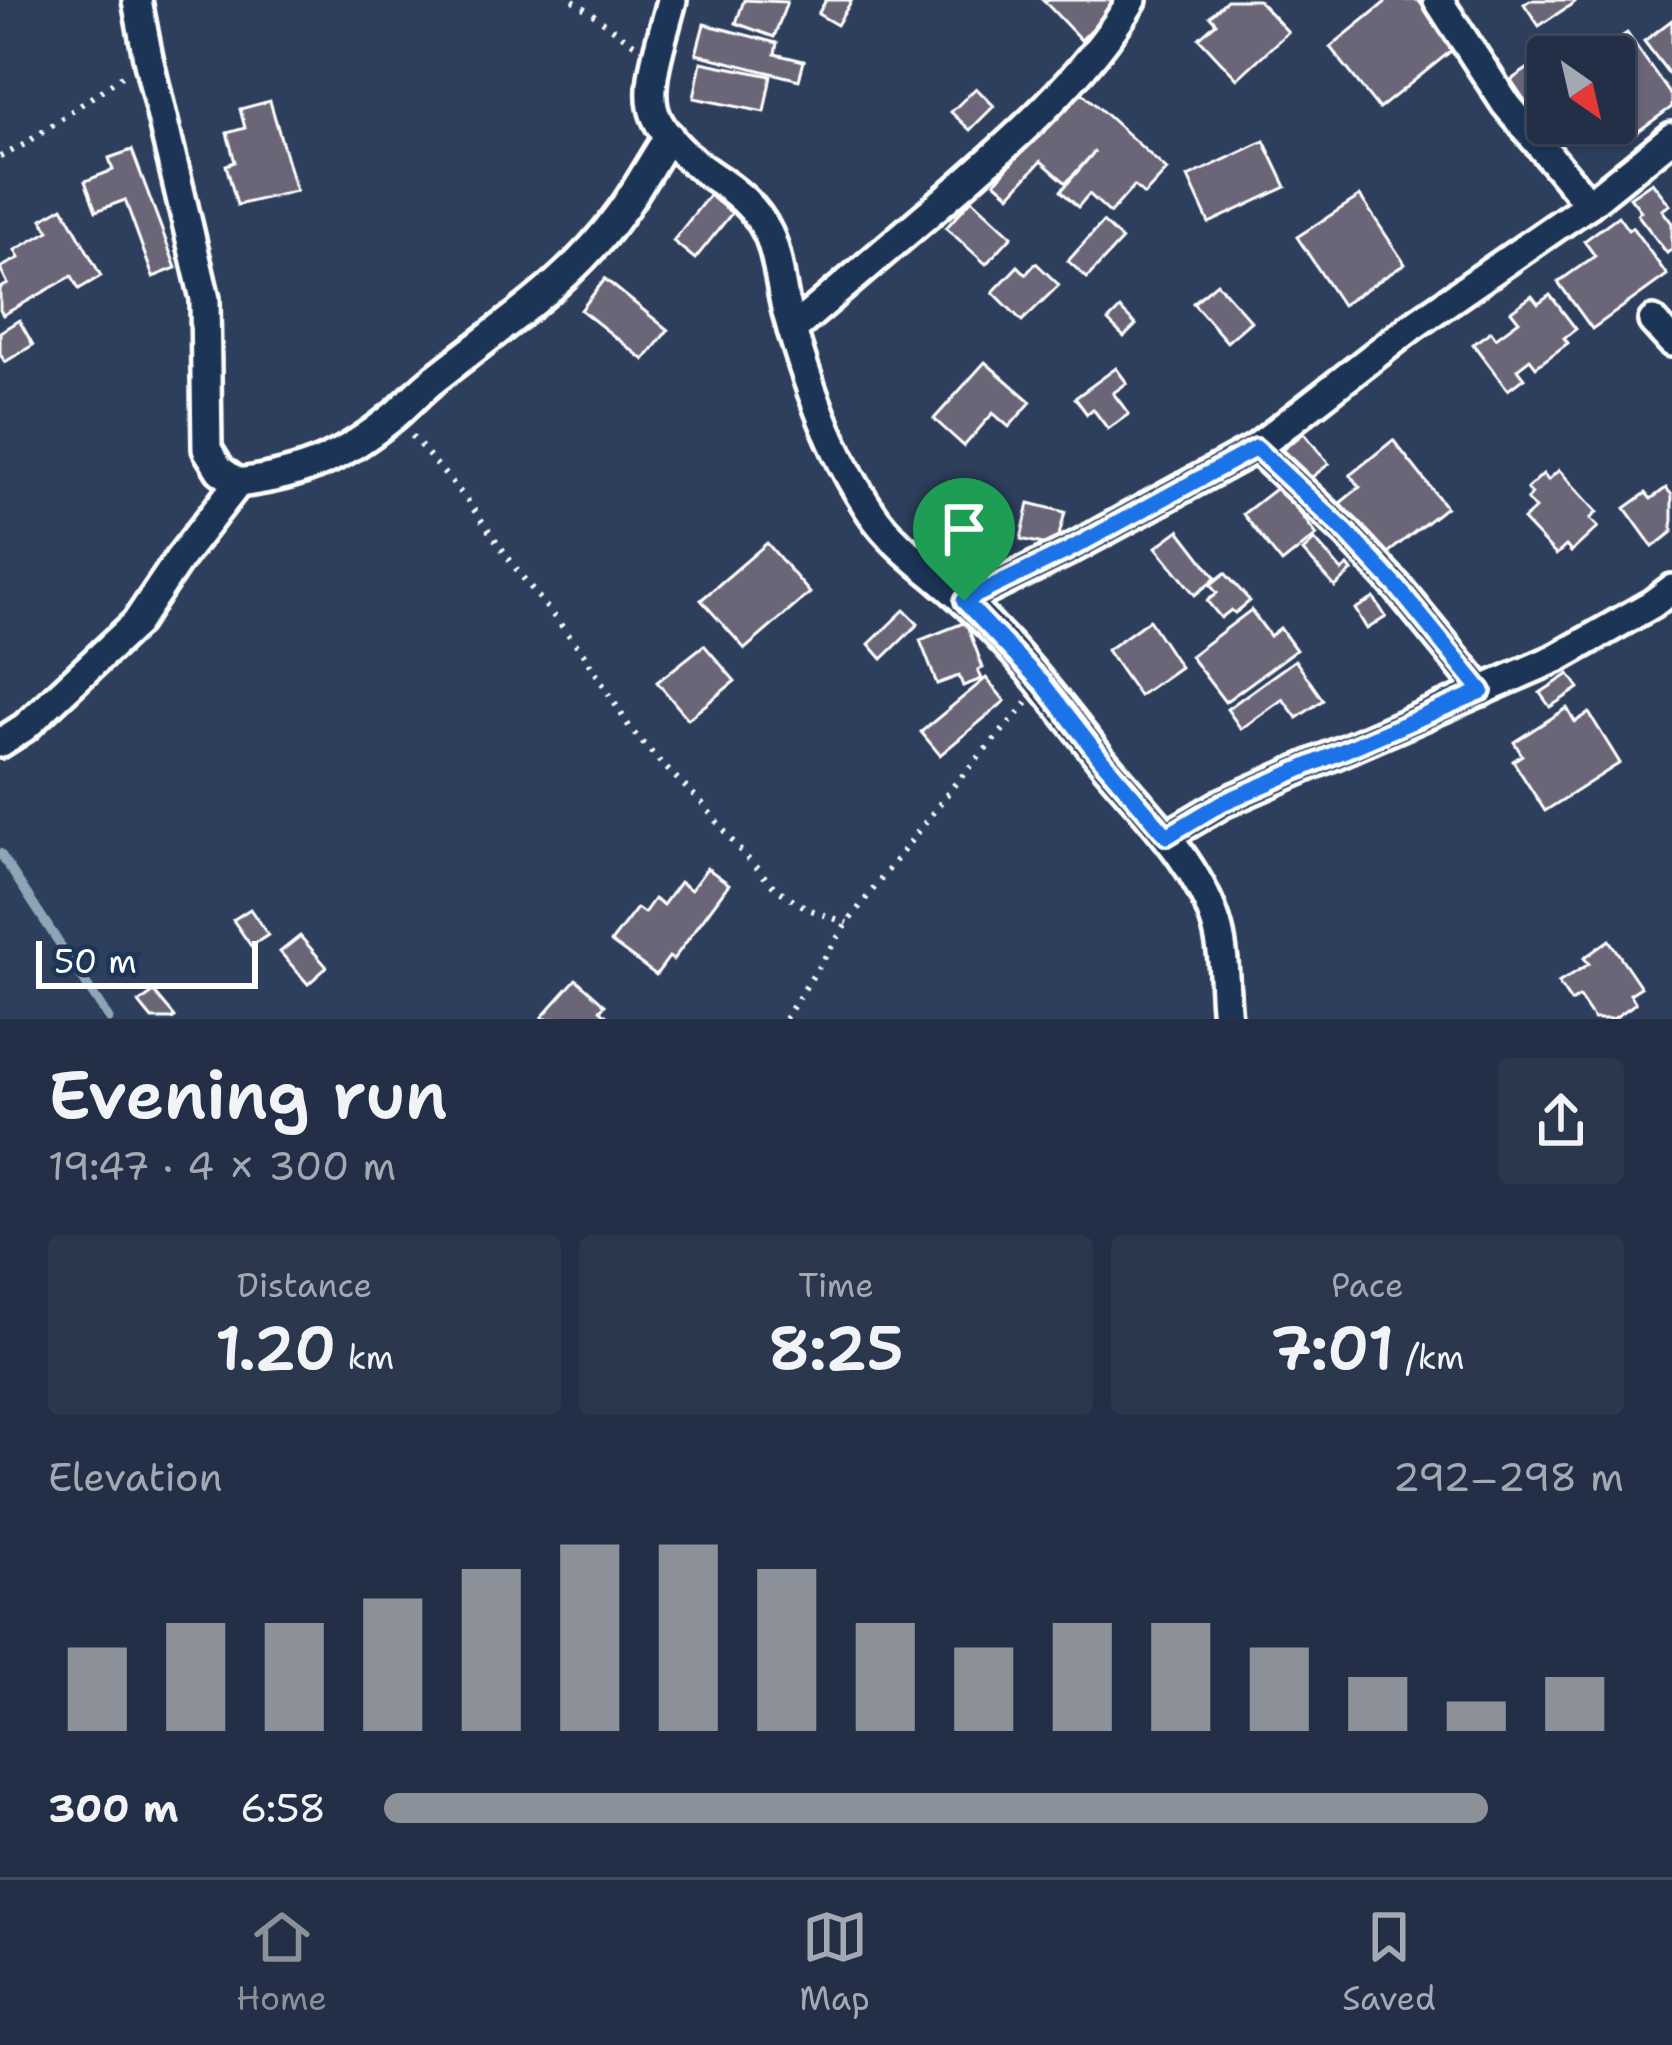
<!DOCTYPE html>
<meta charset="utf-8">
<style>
body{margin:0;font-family:"Shantell Sans",sans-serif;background:#2a374d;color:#f1f3f6;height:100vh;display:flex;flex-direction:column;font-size:45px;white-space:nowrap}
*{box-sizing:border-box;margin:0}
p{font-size:39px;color:#a2a9b3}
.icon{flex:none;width:66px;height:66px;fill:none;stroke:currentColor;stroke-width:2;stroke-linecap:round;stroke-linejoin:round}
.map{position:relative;height:1019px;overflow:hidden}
.drawer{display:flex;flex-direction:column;background:#222f46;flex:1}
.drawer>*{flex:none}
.needle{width:78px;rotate:146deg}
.controls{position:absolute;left:1527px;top:36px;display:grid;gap:24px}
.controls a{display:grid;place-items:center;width:108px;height:108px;border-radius:12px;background:#222f46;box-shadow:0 3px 9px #0004,0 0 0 3px #3f4a5f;font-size:60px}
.scale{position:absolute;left:36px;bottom:30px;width:222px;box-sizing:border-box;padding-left:12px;border:6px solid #fff;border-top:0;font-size:33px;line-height:42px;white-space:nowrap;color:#fff;-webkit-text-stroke:9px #1d3557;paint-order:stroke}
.pin{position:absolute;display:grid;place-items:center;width:102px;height:102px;color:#fff;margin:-123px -51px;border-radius:50% 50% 50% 0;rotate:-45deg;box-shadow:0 0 12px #0007}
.pin .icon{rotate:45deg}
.round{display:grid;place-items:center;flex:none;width:126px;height:126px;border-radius:12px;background:#2a374d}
.headline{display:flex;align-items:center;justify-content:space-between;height:204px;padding:0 48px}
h1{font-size:66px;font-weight:600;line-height:90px}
.stats{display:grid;grid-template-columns:repeat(3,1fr);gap:18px;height:204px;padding:12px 48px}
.stats div{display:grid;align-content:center;border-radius:12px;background:#2a374d;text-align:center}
.stats b{font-size:60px;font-weight:600}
.stats small{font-size:33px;font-weight:400}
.stats p{font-size:33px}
.chart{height:336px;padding:24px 48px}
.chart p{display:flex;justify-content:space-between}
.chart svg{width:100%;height:216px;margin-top:12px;stroke:#8c9099;stroke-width:6}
ul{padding:0 48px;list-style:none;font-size:39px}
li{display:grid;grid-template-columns:192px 144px 1fr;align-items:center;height:90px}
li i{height:30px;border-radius:15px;background:#8c9099}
.menu{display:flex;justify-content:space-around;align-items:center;height:168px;border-top:3px solid #3f4a5f;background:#222f46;font-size:33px;color:#a2a9b3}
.menu a{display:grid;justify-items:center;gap:6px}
.menu .selected{color:#8c9099}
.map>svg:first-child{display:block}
</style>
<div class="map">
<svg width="1672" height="1019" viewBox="0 0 1672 1019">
<rect width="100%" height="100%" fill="#2d3f5d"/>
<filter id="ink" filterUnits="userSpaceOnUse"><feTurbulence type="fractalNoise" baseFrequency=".00833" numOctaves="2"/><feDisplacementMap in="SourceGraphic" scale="24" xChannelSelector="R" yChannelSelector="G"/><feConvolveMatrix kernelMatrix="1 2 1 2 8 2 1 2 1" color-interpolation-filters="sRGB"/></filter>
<g filter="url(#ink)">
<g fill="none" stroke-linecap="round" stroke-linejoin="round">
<path stroke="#8ca6b6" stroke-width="9" d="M0,853L109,1019"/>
</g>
<g fill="#6b6677" stroke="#fff" stroke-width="3">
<path d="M744,0L787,2L774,37L736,23Z"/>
<path d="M826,0H852L837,25L818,14Z"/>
<path d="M1043,0H1122L1081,40Z"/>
<path d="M1227,0H1258L1288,32L1237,79L1199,38L1216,23L1210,16Z"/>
<path d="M1388,0H1418L1456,47L1379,109L1330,47Z"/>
<path d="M1530,0H1574L1575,2L1539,26L1524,4Z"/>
<path d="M1672,20V78L1644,41Z"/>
<path d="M704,24L777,43L775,54L804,61L799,80L696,54Z"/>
<path d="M1627,33L1672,97V107L1626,140L1614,123V57H1592Z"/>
<path d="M1555,50L1559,57H1548V114L1538,120L1511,80Z"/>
<path d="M701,62L771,76L764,112L694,98Z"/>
<path d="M976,88L994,106L970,130L951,112Z"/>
<path d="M1078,89L1167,170L1144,195L1134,186L1110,213L1089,194L1078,207L1061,191L1095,151L1066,183L1041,161L1010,195L995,182Z"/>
<path d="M270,101L296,191L237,205L226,165L235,162L227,133L245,128L240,109Z"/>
<path d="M1264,141L1286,187L1209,223L1188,177Z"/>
<path d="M132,150L176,268L153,277L125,200L96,211L85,181L113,170L109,158Z"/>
<path d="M1652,182L1670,205L1662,210L1672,223V249L1667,253L1637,214L1641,211L1630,197Z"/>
<path d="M709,195L732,213L695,259L673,241Z"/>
<path d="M1360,196L1405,264L1342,305L1297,237Z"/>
<path d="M972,199L1012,236L986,264L946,228Z"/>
<path d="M63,207L101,276L79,289L72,276L3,315L0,310V288L8,284L0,268L19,258L15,250L49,231L42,219Z"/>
<path d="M1618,216L1628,230L1632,227L1667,275L1592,329L1558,282L1595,256L1584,241Z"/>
<path d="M1103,222L1122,240L1087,278L1068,261Z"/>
<path d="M1036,263L1059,285L1022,321L993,292L1018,266L1026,274Z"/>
<path d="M605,279L668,330L644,360L581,310Z"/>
<path d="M1217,283L1251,321L1227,342L1193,303Z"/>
<path d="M1550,295L1576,329L1564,338L1568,343L1536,367L1530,359L1517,369L1524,378L1508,390L1473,344L1491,331L1496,338L1519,321L1511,311L1532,296L1538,304Z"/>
<path d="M1120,309L1136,325L1124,337L1108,321Z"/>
<path d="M19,320L33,345L5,362L0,354V332Z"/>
<path d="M985,362L1031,402L1009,427L993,413L964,446L934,419Z"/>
<path d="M1116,368L1127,383L1113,393L1129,414L1108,429L1093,409L1087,414L1075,398Z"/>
<path d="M1304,433L1329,464L1303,484L1279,452Z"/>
<path d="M1393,440L1446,507L1383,557L1340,503L1360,487L1350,475Z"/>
<path d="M1559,470L1597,512L1590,519L1598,527L1571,552L1566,546L1556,555L1523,520L1535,509L1527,500L1532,494L1527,489L1543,474L1548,480Z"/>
<path d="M1279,486L1317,535L1282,563L1243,514Z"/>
<path d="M1666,488L1672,495V532L1653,547L1625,508L1646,493L1651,499Z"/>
<path d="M1029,503L1065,512L1056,547L1021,539Z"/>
<path d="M989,522L1003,544L987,555L973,534Z"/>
<path d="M1179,530L1216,578L1195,595L1156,547Z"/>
<path d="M1315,540L1342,571L1348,566L1352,571L1335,587L1303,551Z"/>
<path d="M767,543L810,593L745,649L701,600Z"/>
<path d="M1225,573L1250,601L1235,613L1231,610L1221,618L1207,601L1217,593L1210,585Z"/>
<path d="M1374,598L1386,617L1367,629L1355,609Z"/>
<path d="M904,610L918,624L882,659L869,644Z"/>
<path d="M1251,610L1270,636L1280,628L1296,650L1225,702L1190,656Z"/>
<path d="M1149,620L1180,667L1139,696L1107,650Z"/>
<path d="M966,622L983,668L978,670L982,679L963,686L959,676L937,684L920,640Z"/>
<path d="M704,645L735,681L688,719L657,682Z"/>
<path d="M1295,660L1323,700L1297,718L1283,699L1241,729L1227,709Z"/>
<path d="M1569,674L1579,688L1550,707L1540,693Z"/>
<path d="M986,678L1005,701L940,755L921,732Z"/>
<path d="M1567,708L1575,722L1589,713L1620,763L1545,811L1513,761L1522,755L1514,742Z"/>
<path d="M707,868L729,884L673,960L669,957L656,975L611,942L637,908L644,913L654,899L663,905L680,882L691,890Z"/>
<path d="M250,909L268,935L251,946L233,920Z"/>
<path d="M300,936L327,967L308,984L280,952Z"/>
<path d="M1609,940L1641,987L1630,994L1636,1003L1613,1019H1594L1579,997L1571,1002L1558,983L1589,964L1584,958Z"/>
<path d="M576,979L605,1005L600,1010L610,1019H545L542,1017Z"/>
<path d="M154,992L175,1017L172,1019H152L139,1003Z"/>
</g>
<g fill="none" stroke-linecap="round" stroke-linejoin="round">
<defs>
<g id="minor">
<path d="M137,0L148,58L205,299L207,449L220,470L238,483C304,475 344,457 395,415C409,403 421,389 436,378C500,327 572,281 620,213C638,189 652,161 669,136"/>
<path d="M672,0C665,30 647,77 653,107C658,133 690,161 711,175C734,190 756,207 768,233C779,256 780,287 787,312C806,381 831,452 871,512C894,547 933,572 963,600C1015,647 1057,703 1100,758C1141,808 1194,857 1215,920C1226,952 1223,986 1227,1019"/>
<path d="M1438,0L1505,103L1589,204"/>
<path d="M1653,321L1672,342"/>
<path d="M792,330C842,288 891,245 941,203C1010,143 1084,79 1132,0"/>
<path d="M1256,448L1347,533L1398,588L1482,691"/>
<path d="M964,601L1069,550L1256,448L1411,327L1589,204L1672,137"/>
<path d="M0,743L25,727L136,623L179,559L238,483"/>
<path d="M1167,836L1223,803L1559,657L1652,604L1672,589"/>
</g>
</defs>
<use href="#minor" stroke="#fff" stroke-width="36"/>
<g stroke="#fff" stroke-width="6" stroke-dasharray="3 9" stroke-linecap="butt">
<path d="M573,0L634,44"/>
<path d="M0,157L25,144L125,74"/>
<path d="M412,436L467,500L520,574L584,654L632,731L659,761L702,803L737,847L775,888L808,909L847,923"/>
<path d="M785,1019L847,923L955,784L1027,703"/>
</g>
<use href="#minor" stroke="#1d3557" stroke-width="27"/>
</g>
</g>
<g fill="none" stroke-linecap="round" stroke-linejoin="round" filter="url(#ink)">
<defs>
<path id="route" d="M1256,448L1347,533L1398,588L1482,691L1222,803L1167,836L1102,760L1043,684L964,601L1069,550Z"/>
</defs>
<use href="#route" stroke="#fff" stroke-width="24"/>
<use href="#route" stroke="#1a73e8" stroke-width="15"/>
</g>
</svg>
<div class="controls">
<a><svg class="needle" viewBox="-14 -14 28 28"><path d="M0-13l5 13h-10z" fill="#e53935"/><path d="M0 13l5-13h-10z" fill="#a2a9b3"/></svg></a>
</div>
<div class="scale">50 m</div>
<div class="pin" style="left:964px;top:601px;background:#1e9e55"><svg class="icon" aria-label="arrive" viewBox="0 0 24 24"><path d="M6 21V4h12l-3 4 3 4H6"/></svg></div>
</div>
<section class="drawer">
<div class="headline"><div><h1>Evening run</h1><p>19:47 · 4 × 300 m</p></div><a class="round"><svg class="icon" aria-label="share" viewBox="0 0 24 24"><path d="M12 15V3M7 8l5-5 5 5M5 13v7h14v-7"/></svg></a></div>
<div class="stats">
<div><p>Distance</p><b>1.20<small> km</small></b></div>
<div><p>Time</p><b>8:25</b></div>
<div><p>Pace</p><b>7:01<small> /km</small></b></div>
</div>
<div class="chart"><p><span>Elevation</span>292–298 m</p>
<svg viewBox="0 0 160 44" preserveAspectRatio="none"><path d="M5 44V27M15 44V22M25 44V22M35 44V17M45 44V11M55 44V6M65 44V6M75 44V11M85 44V22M95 44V27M105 44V22M115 44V22M125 44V27M135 44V33M145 44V38M155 44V33"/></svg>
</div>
<ul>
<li><b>300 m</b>6:58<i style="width:89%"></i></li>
</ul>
</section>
<nav class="menu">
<a class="selected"><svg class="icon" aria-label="home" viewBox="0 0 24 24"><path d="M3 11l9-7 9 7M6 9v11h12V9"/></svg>Home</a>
<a><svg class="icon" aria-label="map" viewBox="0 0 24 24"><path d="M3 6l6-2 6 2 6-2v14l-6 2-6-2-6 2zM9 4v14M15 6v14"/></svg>Map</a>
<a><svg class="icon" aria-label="saved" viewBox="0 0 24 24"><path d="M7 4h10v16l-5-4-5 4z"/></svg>Saved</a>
</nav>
